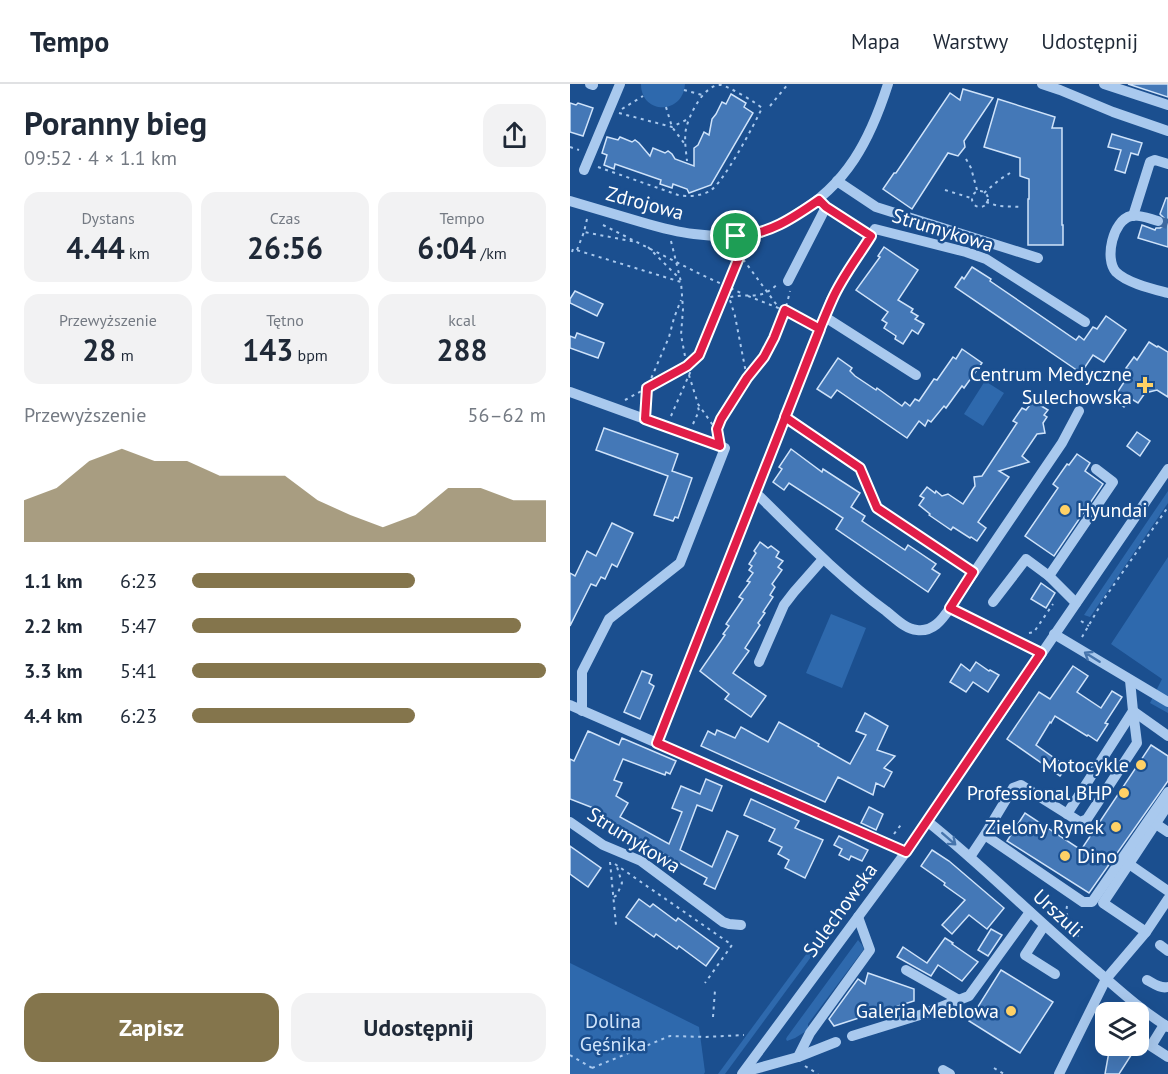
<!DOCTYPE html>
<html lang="pl">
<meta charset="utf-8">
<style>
body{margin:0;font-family:"PT Sans",sans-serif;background:#f2f2f3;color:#1f2937;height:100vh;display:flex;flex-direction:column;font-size:22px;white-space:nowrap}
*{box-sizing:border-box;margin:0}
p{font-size:20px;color:#747a83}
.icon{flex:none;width:33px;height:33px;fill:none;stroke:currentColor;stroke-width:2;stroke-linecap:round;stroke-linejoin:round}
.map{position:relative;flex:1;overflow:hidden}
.sheet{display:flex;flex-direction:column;background:#fff;width:570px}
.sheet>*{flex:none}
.fabs{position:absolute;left:525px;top:918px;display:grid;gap:12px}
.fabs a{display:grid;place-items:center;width:54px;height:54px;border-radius:12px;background:#fff;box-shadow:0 6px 24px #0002;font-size:30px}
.pin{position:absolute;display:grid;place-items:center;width:51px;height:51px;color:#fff;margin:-26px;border:3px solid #fff;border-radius:50%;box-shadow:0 2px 6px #0007}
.round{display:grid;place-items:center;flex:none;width:63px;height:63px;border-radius:18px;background:#f2f2f3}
.summary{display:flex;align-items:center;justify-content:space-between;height:102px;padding:0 24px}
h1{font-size:33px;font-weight:700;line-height:45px}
.metrics{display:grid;grid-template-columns:repeat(3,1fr);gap:9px;height:102px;padding:6px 24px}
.metrics div{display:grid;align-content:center;border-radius:15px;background:#f2f2f3;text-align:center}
.metrics b{font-size:30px;font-weight:700}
.metrics small{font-size:16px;font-weight:400}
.metrics p{font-size:16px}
.chart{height:168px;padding:12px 24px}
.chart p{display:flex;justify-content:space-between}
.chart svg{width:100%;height:108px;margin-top:6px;fill:#84754c;opacity:.7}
.action{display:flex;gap:12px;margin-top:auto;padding:12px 24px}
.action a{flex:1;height:69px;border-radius:18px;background:#84754c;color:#fff;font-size:24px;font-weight:700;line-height:69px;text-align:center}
.action a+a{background:#f2f2f3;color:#1f2937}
ul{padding:0 24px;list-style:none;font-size:20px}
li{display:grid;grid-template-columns:96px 72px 1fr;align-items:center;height:45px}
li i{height:15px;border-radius:8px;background:#84754c}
header{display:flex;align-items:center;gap:36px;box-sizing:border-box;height:84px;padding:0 30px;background:#fff;border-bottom:2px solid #e0e1e3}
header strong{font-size:28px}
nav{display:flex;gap:33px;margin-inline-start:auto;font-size:21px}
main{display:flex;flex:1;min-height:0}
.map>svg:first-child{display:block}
</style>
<header>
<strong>Tempo</strong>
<nav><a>Mapa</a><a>Warstwy</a><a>Udostępnij</a></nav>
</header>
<main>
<section class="sheet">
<div class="summary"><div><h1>Poranny bieg</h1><p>09:52 · 4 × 1.1 km</p></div><a class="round"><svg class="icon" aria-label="share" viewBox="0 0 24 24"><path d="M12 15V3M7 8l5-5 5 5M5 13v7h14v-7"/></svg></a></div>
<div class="metrics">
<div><p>Dystans</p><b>4.44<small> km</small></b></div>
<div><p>Czas</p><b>26:56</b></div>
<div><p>Tempo</p><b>6:04<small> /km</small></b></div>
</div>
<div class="metrics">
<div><p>Przewyższenie</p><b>28<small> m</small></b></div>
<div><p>Tętno</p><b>143<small> bpm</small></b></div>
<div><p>kcal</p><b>288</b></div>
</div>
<div class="chart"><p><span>Przewyższenie</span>56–62 m</p>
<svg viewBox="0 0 160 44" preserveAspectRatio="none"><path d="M0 44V27L10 22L20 11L30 6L40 11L50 11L60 17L70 17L80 17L90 27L100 33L110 38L120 33L130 22L140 22L150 27L160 27V44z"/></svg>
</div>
<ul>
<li><b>1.1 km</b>6:23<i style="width:63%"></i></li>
<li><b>2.2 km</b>5:47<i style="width:93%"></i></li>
<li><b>3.3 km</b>5:41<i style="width:100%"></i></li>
<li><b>4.4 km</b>6:23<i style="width:63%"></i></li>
</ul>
<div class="action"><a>Zapisz</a><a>Udostępnij</a></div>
</section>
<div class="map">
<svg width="598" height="990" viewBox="0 0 598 990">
<rect width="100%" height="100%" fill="#1b4f8f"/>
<g fill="#2e69ad">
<path d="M71,0H115C113,31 71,31 71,0Z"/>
<path d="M415,297L434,309L413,342L394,330Z"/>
<path d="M598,407V419L520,533L514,531Z"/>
<path d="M598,473V629L580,619L592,595L541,560Z"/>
<path d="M261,530L296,544L272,604L236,589Z"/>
<path d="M286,808L288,809L155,990H148L254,846L271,824Z"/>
<path d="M288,856L292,861L294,865L238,940V946L225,954L217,957L216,955L217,953Z"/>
<path d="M0,879L129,943L135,988L134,990H0Z"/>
</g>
<g fill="#4478b7" stroke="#cfe3fa" stroke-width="1.5">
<path d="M558,0H598V13Z"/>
<path d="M393,5L423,14L394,57L395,63L388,72L378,69L342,125L313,105L324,89H326L380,9L390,16Z"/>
<path d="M161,10L176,19L174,23L183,29L141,101L119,109L117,105L103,100L102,104L90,100L91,96L45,80L44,85L34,81L37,71L32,69L37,53L48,56L50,53L62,58L65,56L69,59L80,72L83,64L95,69L98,67L102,70L105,75L124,82V64L128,61L134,48L139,51L142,35L146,30L152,18L156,20Z"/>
<path d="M428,15L485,33L482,44H492V141H493V161H458V115H459V95L450,92V74L414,63Z"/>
<path d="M0,19L6,21L8,19L23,24L13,52L0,48Z"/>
<path d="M542,50L572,59L568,71L561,69L555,89L545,86L551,66L538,63Z"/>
<path d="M596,114H598V163L568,154L572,141L585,146L586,144H590L594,142L595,135L590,130Z"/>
<path d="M314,163L348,186L328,216L343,225L341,228L348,232L345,235L354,240L348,250L342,246L333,260L325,255L326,252L314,244L317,239L312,236L318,228L286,206L310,173L308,172Z"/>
<path d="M402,183L421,195L420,197L506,256L509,252L514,256L523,243L527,245L536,232L556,246L534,278L523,271L511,289L385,203L392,193L394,195Z"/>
<path d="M5,207L33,220L27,232L0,219V215Z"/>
<path d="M7,249L34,259L28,274L0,264V252L5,254Z"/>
<path d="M579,258L587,263L588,262L598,268V313L587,306L575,309L568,319L560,314L554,323L543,315L558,292L555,289L558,285L556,284L564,273L567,276Z"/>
<path d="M392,265L412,279L394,304L392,302L376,324L374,322L361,338L358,336L355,342L349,337L337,354L267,306L261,314L247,305L268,274L282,284L280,287L285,292L306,306L307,304L332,322L335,318L340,322L345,315L349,317L364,295L367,296L383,273L386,275Z"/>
<path d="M463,317L478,326L474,331L477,333L473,339L475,349L467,350L452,372L459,378L429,387L439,393L408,438L416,444L407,457L401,453L400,454L383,443L381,446L359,431L360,430L349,421L354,414L350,412L357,403L365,409L366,407L372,412L378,410L393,420L405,402L404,393L412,392L447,339L443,337L452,324L456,326Z"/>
<path d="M34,344L108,370L102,387L122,394L108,434L105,433L103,437L84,431L98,392L26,366Z"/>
<path d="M567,348L580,357L570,372L557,362Z"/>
<path d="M221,365L252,388L253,385L290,409L281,423L295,432L292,437L335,466L338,461L366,480L362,485L370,490L358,508L266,445L273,434L219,399L214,406L203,398L212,385L209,383Z"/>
<path d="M507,370L520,379L515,387L533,400L484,472L455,452L488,404L483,400L497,380L499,381Z"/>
<path d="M42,439L63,449L47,483L42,480L35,495L31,493L26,502L21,500L0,542V489L5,492L17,467L26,472Z"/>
<path d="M190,458L198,464L201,462L209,468L206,473L213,477L208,483L212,486L202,500L205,503L200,511L203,513L193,528L195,529L188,539L190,541L175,564L179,567L163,589L196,612L181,633L155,615L159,610L130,587L155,551L153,550L159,542L156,540L173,515L169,513L180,498L177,497L183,489L179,486L182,482L179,480L186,469L184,467Z"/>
<path d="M471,499L485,509L476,524L461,515Z"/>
<path d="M406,578L419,587L420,586L429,591L418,608L403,598L396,608L380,598L391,580L400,587Z"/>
<path d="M503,582L518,592L507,608L531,624L542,607L552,613L535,639L538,640L527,657L518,651L517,652L485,632L481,639L480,638L466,661L497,683L490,692L437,655L469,608L480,615Z"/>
<path d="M72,587L82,591L79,599L84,602L70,635L54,628Z"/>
<path d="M295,629L318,642L307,666L325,672L314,684L322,688L314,703L306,699L303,711L268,693L255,718L131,662L138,647L145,651L147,646L165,654L171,643L198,658L209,638L249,660L248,662L280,680L296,651L286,647Z"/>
<path d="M18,647L49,661L52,654L106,677L100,690L96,688L95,691L53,675L44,696L52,699L46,712L58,719L50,733L99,760L112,728L102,724L111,702L130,710L136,695L152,702L142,727L127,721L110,766L142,783L157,747L168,752L145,805L134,800L137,794L27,734L31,727L0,715V675L4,677Z"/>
<path d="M581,661L598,672V697L519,809L437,757L455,729L511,766Z"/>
<path d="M181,715L229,737L225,744L253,756L235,794L215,784L219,776L208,770L212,763L199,757L205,745L174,731Z"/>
<path d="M299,723L313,730L306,746L291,739Z"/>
<path d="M269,752L298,766L292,777L281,772L279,776L269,771L272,765L264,761Z"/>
<path d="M0,762L31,784L18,803L0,790Z"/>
<path d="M362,766L379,777L434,824L417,845L399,831L382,850L372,841L395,816L374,801L375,799L351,782Z"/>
<path d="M69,815L80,823L83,820L106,837L108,834L149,864L136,882L109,862L107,865L86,850L84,853L56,833Z"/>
<path d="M421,845L432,851L418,872L408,866Z"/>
<path d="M375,854L383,859L382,860L408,878L392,897L368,881L361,892L327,873L333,863L357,879Z"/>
<path d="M431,886L483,918L450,969L399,937Z"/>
<path d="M298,889L344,905V917L309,928L302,923L298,931L264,942L259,935L288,895L295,900Z"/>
<path d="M540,962H567L549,990H535Z"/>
</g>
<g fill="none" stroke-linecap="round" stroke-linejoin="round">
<path stroke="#3d69a0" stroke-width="10" stroke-dasharray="10 5" stroke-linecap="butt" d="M588,137L598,140"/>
<g stroke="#a9c9ee" stroke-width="2" stroke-dasharray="3 4.5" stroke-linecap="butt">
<path d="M114,6L132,11"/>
<path d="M200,22L218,0"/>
<path d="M96,23L102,43L114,59"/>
<path d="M52,25L73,12"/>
<path d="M49,29L102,43L120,34"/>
<path d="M0,63L9,66"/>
<path d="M396,75L401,84L407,106"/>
<path d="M28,83L108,111C118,113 131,112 140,107C154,98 184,41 192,24C185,18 160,3 151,1C134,0 119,31 116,45C114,55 116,67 117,77"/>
<path d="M375,106L401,114"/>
<circle cx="410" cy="115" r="8"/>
<path d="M414,109L429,96L440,89"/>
<path d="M416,118L428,122L452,123"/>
<path d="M17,135L14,148L66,158"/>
<path d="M33,141L130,190L173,210"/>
<path d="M101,157L111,198"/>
<path d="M167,162L170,171L209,224"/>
<path d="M78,163L110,195"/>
<path d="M7,166L14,148"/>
<path d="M2,168L3,165L111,198L113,225L111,251L118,288L128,320L147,347"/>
<path d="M178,212L216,227L239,239"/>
<path d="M151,218L170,171"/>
<path d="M177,294C183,287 190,279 195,271C207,252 215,229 220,207"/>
<path d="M55,316L117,282L127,273"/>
<path d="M75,323L77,304L99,253L104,234L111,216"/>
<path d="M101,332L151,218C166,207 180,215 195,209C200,207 204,203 208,200"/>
<path d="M123,340L129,327L128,323"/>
<path d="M147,344L164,313L177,294L165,232L159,213"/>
<path d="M511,537L519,542"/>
<path d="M459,549L464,548L483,520"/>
<path d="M512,553L534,515L598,423"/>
<path d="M324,750L333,738"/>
<path d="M40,778L46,841"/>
<path d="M45,780L162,861L135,899"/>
<path d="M44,813L47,811L52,799L47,783"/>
<path d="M497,822C495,831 501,845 508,852L506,854"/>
<path d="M143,933L145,906"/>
<path d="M0,971L22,984"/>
<path d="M235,982L248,990"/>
<path d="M22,984L100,952L136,953L174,951"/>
<path d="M424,984L434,990"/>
</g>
<g stroke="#a9c9ee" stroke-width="10">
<path d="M20,0L23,1"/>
<path d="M472,0L490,6L543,28L598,47"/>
<path d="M534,0L598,21"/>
<path d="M14,86L50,0"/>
<path d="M267,97L306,123L468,174"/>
<path d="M0,117C23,124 47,131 71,138C88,143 106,148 124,150C147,153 170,153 192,148C204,144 215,138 225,131C277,101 300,56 318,0"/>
<path d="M251,118L256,123L301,152"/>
<path d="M563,132L580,78L585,76L598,80"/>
<path d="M588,137C580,135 569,130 561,132C543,136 534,175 546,188C557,199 583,205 598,209"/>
<path d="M218,197L256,123"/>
<path d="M255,233L346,291"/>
<path d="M0,308L155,364L110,479L39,535L12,588V627"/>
<path d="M215,333L290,385L307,424L403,488"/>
<path d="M185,408C227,449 268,492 316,527C325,534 335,545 347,546C363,548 372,536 380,524L492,359L509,327"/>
<path d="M479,492L543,398L526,385"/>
<path d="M423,518L456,475L479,492L506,519"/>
<path d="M380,524L471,569"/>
<path d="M484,550L598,618"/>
<path d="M189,578L214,521L224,508L253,475"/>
<path d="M0,621L336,768"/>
<path d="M563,627L598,652"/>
<path d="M87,659L261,216L271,199L305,145L396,168L416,175L515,238"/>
<path d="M598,721L559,780L598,807"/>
<path d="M497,730L563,627L560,596"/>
<path d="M357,737C416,784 468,838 526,886C549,906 572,927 598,943"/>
<path d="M0,738L33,761L71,777L153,838L159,840L171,841"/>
<path d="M586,740L598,748"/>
<path d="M415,751L513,818H522L598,708"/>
<path d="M400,773L414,752L443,704L451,701L510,738L517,735L567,659L563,627"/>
<path d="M559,780L533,819L576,848"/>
<path d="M474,842L455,871L485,890"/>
<path d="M590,861L598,867"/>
<path d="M336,886L389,916"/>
<path d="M577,896C583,899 590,905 598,903"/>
<path d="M594,941L581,962L598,973"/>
<path d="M282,952L353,930L399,912L460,828"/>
<path d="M228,973L240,949L300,866L288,833"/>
<path d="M373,986L380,990"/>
<path d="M174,988L228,973L266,958"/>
<path d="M172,990L336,768L598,385"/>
<path d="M489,990L536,895L576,848L598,815"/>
</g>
</g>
<defs><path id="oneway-shaft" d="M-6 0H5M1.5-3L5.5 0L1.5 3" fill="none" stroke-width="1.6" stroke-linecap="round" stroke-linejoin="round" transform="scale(1.5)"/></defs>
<g stroke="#4674ac">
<use href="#oneway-shaft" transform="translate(522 573) rotate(-148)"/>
<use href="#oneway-shaft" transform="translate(379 755) rotate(41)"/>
</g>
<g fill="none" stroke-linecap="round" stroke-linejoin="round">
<defs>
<path id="route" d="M166,152L167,165L170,171L129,271L117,282L77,304L75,335L150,362L147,345L151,335L177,294L194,273L204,254L215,226L250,245C195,383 141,521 87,659L336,768L471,569L380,524L403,488L307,424L290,384L215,333C231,294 245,254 262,216C272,193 288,173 301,152L256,123L249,116C223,134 198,151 166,152"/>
</defs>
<use href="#route" stroke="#fff" stroke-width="12"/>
<use href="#route" stroke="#e11d48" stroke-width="8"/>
</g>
<g fill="#ffd166" stroke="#1b4f8f" stroke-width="2">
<path d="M572 292h6v6h6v6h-6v6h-6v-6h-6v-6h6z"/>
<circle cx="495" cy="426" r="6"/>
<circle cx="571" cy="681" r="6"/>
<circle cx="554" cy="709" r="6"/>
<circle cx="546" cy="743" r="6"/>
<circle cx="495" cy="772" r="6"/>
<circle cx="441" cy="927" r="6"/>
</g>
<g text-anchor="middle" stroke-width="5" stroke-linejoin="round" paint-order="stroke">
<g font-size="20" fill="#fff" stroke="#1b4f8f">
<text transform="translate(75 119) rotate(15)" y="7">Zdrojowa</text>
<text transform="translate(373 146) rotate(17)" y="7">Strumykowa</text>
<text transform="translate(64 756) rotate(32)" y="7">Strumykowa</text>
<text transform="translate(270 826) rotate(-54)" y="7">Sulechowska</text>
<text transform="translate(488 829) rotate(43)" y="7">Urszuli</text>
</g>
<g font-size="20" fill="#fff" stroke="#1b4f8f" text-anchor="end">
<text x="562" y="297">Centrum Medyczne<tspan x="562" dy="23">Sulechowska</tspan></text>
<text x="507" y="433" text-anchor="start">Hyundai</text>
<text x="559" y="688">Motocykle</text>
<text x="542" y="716">Professional BHP</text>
<text x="534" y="750">Zielony Rynek</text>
<text x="507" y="779" text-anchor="start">Dino</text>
<text x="429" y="934">Galeria Meblowa</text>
</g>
<g font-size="20" fill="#cfe3fa" stroke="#1b4f8f">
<text x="43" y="944">Dolina<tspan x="43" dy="23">Gęśnika</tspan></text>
</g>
</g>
</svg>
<div class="fabs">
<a><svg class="icon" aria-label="layers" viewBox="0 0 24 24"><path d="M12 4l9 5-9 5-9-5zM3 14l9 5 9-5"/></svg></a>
</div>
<div class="pin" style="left:166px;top:152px;background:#1e9e55"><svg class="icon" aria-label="arrive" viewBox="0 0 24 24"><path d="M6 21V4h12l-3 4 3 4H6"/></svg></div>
</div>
</main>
